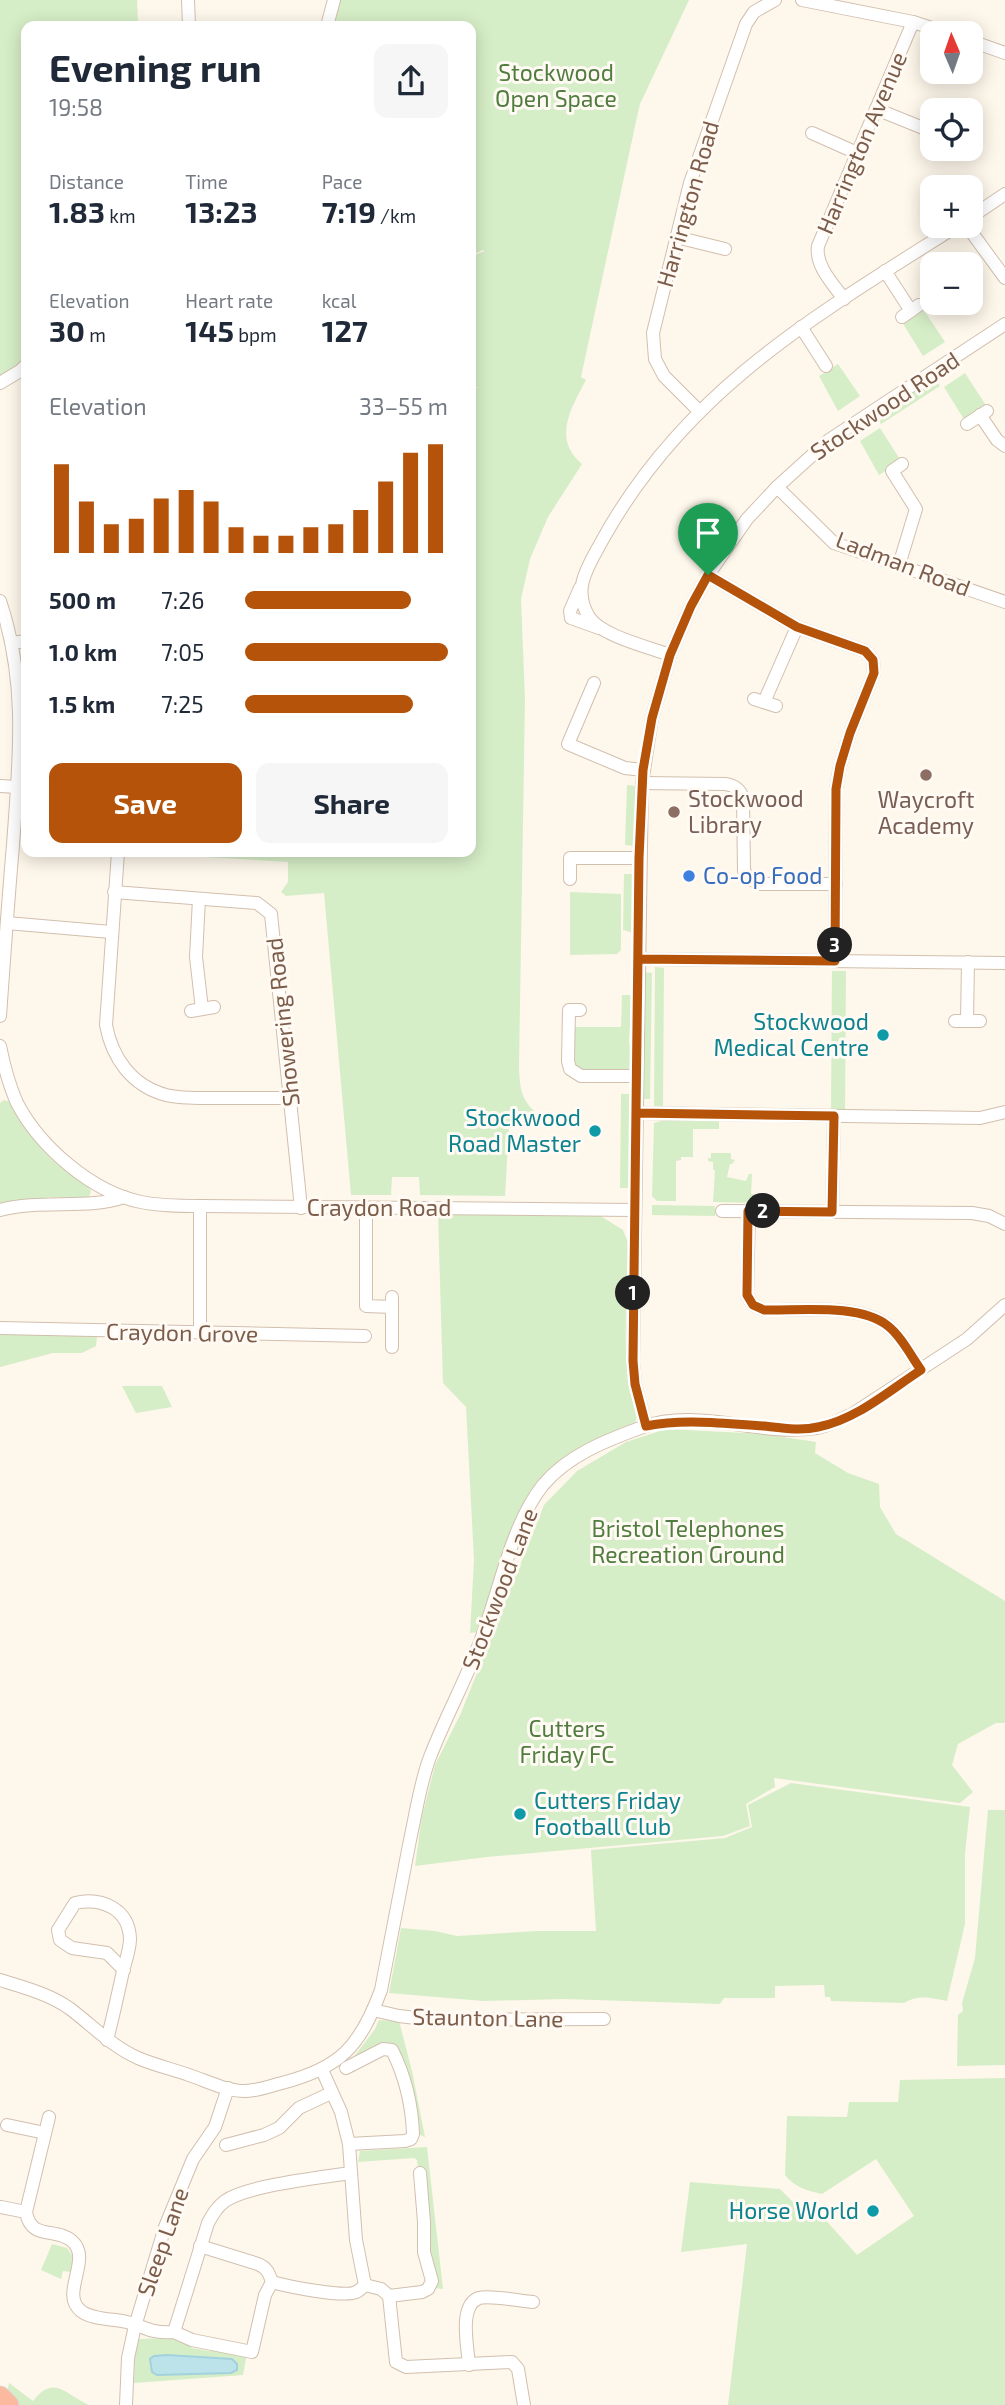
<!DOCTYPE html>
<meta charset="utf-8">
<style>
body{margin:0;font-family:"Exo 2",sans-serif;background:#f6f6f7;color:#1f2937;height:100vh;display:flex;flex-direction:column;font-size:26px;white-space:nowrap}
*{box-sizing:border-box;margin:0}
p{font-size:23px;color:#747a83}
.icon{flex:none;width:38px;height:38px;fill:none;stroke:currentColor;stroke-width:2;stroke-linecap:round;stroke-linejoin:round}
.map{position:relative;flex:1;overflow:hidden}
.details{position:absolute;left:21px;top:21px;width:455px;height:836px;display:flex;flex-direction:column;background:#fff;border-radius:14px;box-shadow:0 4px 18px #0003}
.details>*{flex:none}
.needle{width:46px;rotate:358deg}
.controls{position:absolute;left:920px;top:21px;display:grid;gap:14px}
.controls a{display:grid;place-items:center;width:63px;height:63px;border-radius:14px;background:#fff;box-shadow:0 4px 18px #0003;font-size:35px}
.pin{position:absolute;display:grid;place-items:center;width:60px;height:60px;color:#fff;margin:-72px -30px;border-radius:50% 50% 50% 0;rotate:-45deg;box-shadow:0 0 7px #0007}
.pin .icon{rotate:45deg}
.km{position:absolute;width:35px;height:35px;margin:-18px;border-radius:50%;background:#222;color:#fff;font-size:19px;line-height:35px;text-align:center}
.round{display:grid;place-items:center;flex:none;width:74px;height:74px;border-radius:14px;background:#f6f6f7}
.headline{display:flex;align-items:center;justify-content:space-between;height:119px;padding:0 28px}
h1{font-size:38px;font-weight:700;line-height:52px}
.figures{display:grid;grid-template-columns:repeat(3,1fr);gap:10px;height:119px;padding:7px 28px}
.figures div{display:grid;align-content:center}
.figures b{font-size:30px;font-weight:700}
.figures small{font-size:19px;font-weight:400}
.figures p{font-size:19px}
.chart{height:196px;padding:14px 28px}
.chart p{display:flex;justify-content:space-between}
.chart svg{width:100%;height:126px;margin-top:7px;stroke:#b45309;stroke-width:6}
.cta{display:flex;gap:14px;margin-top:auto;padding:14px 28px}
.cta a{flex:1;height:80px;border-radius:14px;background:#b45309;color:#fff;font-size:28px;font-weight:700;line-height:80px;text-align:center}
.cta a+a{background:#f6f6f7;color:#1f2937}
ul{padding:0 28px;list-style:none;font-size:23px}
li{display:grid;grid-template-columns:112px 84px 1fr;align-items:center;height:52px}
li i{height:18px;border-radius:9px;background:#b45309}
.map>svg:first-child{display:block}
</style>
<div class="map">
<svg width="1005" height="2405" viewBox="0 0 1005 2405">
<rect width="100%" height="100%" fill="#fef7eb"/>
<g fill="#d6eec7">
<path d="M0,0H137L138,26H26V352L23,356L24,360L0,377Z"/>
<path d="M340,0H689L640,104L637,117L581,377L586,380C571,408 552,439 582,464L548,517L530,559L521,599L525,699L519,1067C520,1090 521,1101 540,1116L532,1127H509L505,1196L420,1195L419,1177H392L391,1195H351L324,893L286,896L281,892L288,882V862L206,857L205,852H471V388H480L471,386V249L475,255L485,251L482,250L477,253L471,248V26H332Z"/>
<path d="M923,309L945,342L923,356L902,322Z"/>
<path d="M838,364L860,396L838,411L819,376Z"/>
<path d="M965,373L987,407L965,421L944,387Z"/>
<path d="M934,377L940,386L881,424L879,421L890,413L887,408Z"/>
<path d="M880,428L901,461L879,475L860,441Z"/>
<path d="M627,785L636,786L635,846L625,845Z"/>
<path d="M624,874H634V933L623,930Z"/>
<path d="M570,892L621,894V950L617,954L570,955Z"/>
<path d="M655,967L664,968L663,1107L654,1106Z"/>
<path d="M832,971H846L845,1109H831Z"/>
<path d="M643,972L652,973L650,1099H641Z"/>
<path d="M622,995H632L629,1041L632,1058L630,1069L624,1073L581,1072L572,1064L571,1027H621Z"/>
<path d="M621,1094H630L629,1188H620Z"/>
<path d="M4,1100L11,1102C23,1125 37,1147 57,1164C67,1173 84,1179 91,1191L89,1197L82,1198L50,1197L0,1206V1103Z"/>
<path d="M719,1118V1129H693V1157H681V1160L676,1161V1201H657L652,1196L654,1123L664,1120Z"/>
<path d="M711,1153H731V1159L735,1160L732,1164H730L727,1177L746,1181L749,1174H752L751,1194L760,1195V1203L713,1202L715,1170H713V1162L708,1161V1158H711Z"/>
<path d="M652,1205L715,1206V1216L652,1215Z"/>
<path d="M438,1214L599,1215L623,1230L629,1245C628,1287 622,1340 629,1382C631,1397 640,1409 635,1424L583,1445L540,1478L526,1499L515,1521L478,1632L470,1633L474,1560L466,1407L443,1383Z"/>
<path d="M0,1334L88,1335L97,1337L96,1346L82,1353H53L0,1367Z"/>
<path d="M122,1386H162L172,1407L136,1413Z"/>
<path d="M666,1429L764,1434L816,1442L815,1453L848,1473L879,1484L880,1507L896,1534L1005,1601V1723H996L958,1744L952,1765L973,1792L960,1803L774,1778L775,1787L746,1804L750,1826L723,1836L487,1857L415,1866L422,1816L435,1765L461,1713L544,1505L577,1471L626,1442Z"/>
<path d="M791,1783L970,1807L965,1854V1924L947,2001C932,1998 918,1994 904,2003L831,2001L830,1997H825L824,1985L775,1986V1998H724L720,2004L564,1999L483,2001L389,1993L401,1928L435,1931L457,1936L537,1931H596L591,1850L725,1838L752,1827L748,1805Z"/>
<path d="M988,1810H1005V2065L957,2066L958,2015L963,2011L962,2003L975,1958Z"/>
<path d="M379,2020L399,2021L412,2071L425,2137L418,2134L394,2047L353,2058L375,2029Z"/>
<path d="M1005,2078V2405H728L747,2244L681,2252L690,2182L780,2189L796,2205L814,2207L857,2255L914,2216L876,2159L822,2194C808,2191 794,2187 785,2175L787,2116L847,2117L849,2102H898L900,2080Z"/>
<path d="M427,2147L443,2289L433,2288L417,2160L414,2158L358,2162L360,2151Z"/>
<path d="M52,2244L67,2248L74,2258L71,2272L63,2271L61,2279L41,2270Z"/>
<path d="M168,2338L190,2344L192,2348L209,2351L214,2349L247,2353L243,2375L134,2383L135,2350L139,2339Z"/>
<path d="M9,2383L33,2401C54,2374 65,2394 89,2405H16L7,2394Z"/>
</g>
<path fill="#bde3ea" stroke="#a2d2dd" stroke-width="2" d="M167,2355L232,2359L237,2364V2370L231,2373L157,2375L152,2372L150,2359L154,2356Z"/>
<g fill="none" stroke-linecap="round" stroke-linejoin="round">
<defs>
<g id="minor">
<path d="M188,0L189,26"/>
<path d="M802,0L913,22L947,33"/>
<path d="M327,26L334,0"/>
<path d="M971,41L1005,53"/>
<path d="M876,109L933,132"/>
<path d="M812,133L857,153"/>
<path d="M971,217L1005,194"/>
<path d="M967,226L1005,278"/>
<path d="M676,237L725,249"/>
<path d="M885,271L911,311"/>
<path d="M844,299C833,284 815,266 818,246L913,22"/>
<path d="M902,317L919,305"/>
<path d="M801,327L826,366"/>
<path d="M0,383L20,371L26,365"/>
<path d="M699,411L664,376L655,359L653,333L690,183L746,24L754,12L775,0"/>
<path d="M980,415L997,440L1005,446"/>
<path d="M967,424L987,411"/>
<path d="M777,487L834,543L1005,602"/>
<path d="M899,565L916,509L892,471L902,464"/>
<path d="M708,575L797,627L865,651L873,660L874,673L850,733L840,766L836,789L835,961"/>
<path d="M580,588L570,611L571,618L599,628"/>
<path d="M0,601C28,684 19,761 13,845C8,902 4,959 0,1016"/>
<path d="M12,643L26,641"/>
<path d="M670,655C649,647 601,636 589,617C571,588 589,565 603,539C686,389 818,314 957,226"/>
<path d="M594,683L568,744L625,768L643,770"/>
<path d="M754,699L776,706"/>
<path d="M764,702L797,627"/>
<path d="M642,783L725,784C734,785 741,790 743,799L744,871L750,879L760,884H836"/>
<path d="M0,786L17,787"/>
<path d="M118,852L106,1025C112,1058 132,1086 166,1095C183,1099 203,1098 220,1098C244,1098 267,1098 291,1098"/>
<path d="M570,879V858H639"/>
<path d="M114,892L257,903L271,914L301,1208"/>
<path d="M199,899L196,957L202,1009"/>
<path d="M7,923L111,932"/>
<path d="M638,959L1005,963"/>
<path d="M580,1010H569L568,1061L570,1069L581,1076H636"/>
<path d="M191,1011L214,1007"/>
<path d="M955,1021H980"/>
<path d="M967,1021L968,962"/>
<path d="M0,1046C4,1066 9,1085 17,1103C40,1147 92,1192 141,1202C160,1206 180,1206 200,1206L634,1210"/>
<path d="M636,1113L980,1118L1005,1112"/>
<path d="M366,1208V1306L392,1307"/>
<path d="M0,1210C40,1199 90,1210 124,1197"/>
<path d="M722,1211L972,1213L989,1216L1005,1224"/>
<path d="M749,1211L747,1295L753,1305L764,1310C799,1311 860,1303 888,1326C901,1336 911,1356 921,1370"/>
<path d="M832,1212L834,1116"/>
<path d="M392,1297V1347"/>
<path d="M0,1328L365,1336"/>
<path d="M200,1333V1206"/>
<path d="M646,1426L635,1384L633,1361L642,783L652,718L670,655L691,606L708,575L747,519L777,487L829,440L1005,324"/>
<path d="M0,1980C23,1987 49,1994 69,2008C92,2025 111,2046 138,2058C154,2065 172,2069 189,2075C207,2081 226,2091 245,2091C257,2091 270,2086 282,2083C340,2068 360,2047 381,1990C391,1940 400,1890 410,1840C416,1813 420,1783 430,1757C446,1715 469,1675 484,1631C501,1585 512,1524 543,1485C568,1455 607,1440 643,1427C698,1407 759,1437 816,1428C828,1426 839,1420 851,1415L967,1339L1005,1305"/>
<path d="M373,2010L399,2016L433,2020L604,2019"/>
<path d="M107,2040C113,2017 118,1994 123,1971C126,1960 130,1949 130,1939C129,1909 102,1897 75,1903L58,1930L60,1940L72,1948L107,1953L124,1970"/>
<path d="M346,2068L383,2049L392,2050C405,2076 412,2106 413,2134L411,2139L405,2141L349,2144"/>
<path d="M322,2070L341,2112L349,2144L356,2240L365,2285L381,2289L389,2296L396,2362L406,2367L512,2362L518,2369L524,2405"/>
<path d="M49,2117L26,2212C31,2241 56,2227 72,2241C93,2259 59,2294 81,2311C91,2319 110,2319 122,2321C144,2325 148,2334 174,2332L208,2223C213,2214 217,2207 225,2201C249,2185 319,2178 350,2173"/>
<path d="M7,2125L45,2133"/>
<path d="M226,2145L264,2135L279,2128L299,2108L331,2093"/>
<path d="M1,2207L26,2212"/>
<path d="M272,2282C286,2286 344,2298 356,2292C359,2291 362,2288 365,2285"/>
<path d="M389,2296L422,2292L428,2289L432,2281L424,2252V2222L420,2173"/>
<path d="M174,2332L192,2340L252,2352L265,2295L272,2282C269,2273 267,2268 258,2264L200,2246"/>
<path d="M469,2365C468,2348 458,2305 479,2298C490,2295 520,2301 533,2302"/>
<path d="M126,2405L128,2358L135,2326L165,2227L193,2159L215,2127L228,2088"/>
</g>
<path id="highway" d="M0,2396L9,2405"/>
</defs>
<use href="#minor" stroke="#d2bfae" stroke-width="14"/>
<use href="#highway" stroke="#ddd5d0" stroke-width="21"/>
<use href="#minor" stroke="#fff" stroke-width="12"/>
<use href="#highway" stroke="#fbb99f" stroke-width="19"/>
</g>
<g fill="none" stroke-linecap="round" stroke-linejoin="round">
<defs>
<path id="route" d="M708,575L691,606L670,655L652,718L643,770L639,858L633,1361L635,1384L646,1426C686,1418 725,1424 764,1426C782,1428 801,1431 818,1427C856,1420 890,1390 921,1370C911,1356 901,1336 888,1326C859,1303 799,1311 764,1310L753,1305L747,1295L748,1211L832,1212L834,1116L636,1113L638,959L835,961L836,789L840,766L850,733L874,673L873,660L865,651L797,627L708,575"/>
</defs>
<use href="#route" stroke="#fff" stroke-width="14"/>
<use href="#route" stroke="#b45309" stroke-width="9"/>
</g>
<g fill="#8d6e63" stroke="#fffaf3" stroke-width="2.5">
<circle cx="926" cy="775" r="7"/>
<circle cx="674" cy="812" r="7"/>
</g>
<circle fill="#3f7fe0" stroke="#fffaf3" stroke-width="2.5" cx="689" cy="876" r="7"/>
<g fill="#0f9aa8" stroke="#fffaf3" stroke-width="2.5">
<circle cx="883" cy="1035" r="7"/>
<circle cx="595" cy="1131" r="7"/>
<circle cx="520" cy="1814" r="7"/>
<circle cx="873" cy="2211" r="7"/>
</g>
<g text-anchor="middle" stroke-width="6" stroke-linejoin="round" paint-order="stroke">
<g font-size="23" fill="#507c3f" stroke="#fffaf3">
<text x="556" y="81">Stockwood<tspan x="556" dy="26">Open Space</tspan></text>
<text x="688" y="1537">Bristol Telephones<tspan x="688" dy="26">Recreation Ground</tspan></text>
<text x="567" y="1737">Cutters<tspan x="567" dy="26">Friday FC</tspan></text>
</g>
<g font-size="23" fill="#7c5d4b" stroke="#fffaf3">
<text transform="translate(862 143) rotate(-67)" y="8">Harrington Avenue</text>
<text transform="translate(688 204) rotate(-74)" y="8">Harrington Road</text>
<text transform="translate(885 406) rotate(-34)" y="8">Stockwood Road</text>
<text transform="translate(903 564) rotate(21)" y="8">Ladman Road</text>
<text transform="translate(283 1022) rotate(-96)" y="8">Showering Road</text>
<text x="379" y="1216">Craydon Road</text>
<text transform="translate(182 1333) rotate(1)" y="8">Craydon Grove</text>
<text transform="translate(500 1589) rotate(-69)" y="8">Stockwood Lane</text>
<text transform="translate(488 2018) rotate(1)" y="8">Staunton Lane</text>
<text transform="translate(163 2242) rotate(-71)" y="8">Sleep Lane</text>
</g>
<g font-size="23" fill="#785e54" stroke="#fffaf3" text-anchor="start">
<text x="688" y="807">Stockwood<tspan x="688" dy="26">Library</tspan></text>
<text x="926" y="808" text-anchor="middle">Waycroft<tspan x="926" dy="26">Academy</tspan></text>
</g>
<g font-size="23" fill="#366cbe" stroke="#fffaf3" text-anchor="start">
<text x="703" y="884">Co-op Food</text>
</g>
<g font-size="23" fill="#0d838f" stroke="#fffaf3" text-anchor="end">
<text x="869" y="1030">Stockwood<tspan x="869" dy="26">Medical Centre</tspan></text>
<text x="581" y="1126">Stockwood<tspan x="581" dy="26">Road Master</tspan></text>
<text x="534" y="1809" text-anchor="start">Cutters Friday<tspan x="534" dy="26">Football Club</tspan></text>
<text x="859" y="2219">Horse World</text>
</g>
</g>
</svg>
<div class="controls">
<a><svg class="needle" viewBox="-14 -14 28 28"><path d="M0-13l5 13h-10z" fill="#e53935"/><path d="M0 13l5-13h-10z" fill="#747a83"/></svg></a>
<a><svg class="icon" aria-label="locate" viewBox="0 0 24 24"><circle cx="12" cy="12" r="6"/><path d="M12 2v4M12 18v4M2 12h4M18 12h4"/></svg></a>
<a>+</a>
<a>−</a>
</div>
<div class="pin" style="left:708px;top:575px;background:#1e9e55"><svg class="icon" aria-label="arrive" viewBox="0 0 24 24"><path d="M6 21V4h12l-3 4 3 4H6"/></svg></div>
<b class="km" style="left:633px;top:1293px">1</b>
<b class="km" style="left:763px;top:1211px">2</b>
<b class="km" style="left:835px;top:945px">3</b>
<section class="details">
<div class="headline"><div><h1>Evening run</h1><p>19:58</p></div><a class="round"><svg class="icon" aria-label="share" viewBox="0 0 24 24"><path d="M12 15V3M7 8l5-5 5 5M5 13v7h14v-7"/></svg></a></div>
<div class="figures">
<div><p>Distance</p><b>1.83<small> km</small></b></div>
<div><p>Time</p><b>13:23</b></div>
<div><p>Pace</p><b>7:19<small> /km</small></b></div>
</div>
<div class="figures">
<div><p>Elevation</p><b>30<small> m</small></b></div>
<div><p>Heart rate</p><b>145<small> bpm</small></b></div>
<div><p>kcal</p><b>127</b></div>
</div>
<div class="chart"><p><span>Elevation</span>33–55 m</p>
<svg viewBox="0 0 160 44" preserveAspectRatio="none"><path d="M5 44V13M15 44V26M25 44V34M35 44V32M45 44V25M55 44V22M65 44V26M75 44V35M85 44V38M95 44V38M105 44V35M115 44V34M125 44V29M135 44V19M145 44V9M155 44V6"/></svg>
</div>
<ul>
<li><b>500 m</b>7:26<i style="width:82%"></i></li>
<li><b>1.0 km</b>7:05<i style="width:100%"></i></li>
<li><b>1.5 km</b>7:25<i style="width:83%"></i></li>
</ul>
<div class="cta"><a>Save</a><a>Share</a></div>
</section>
</div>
